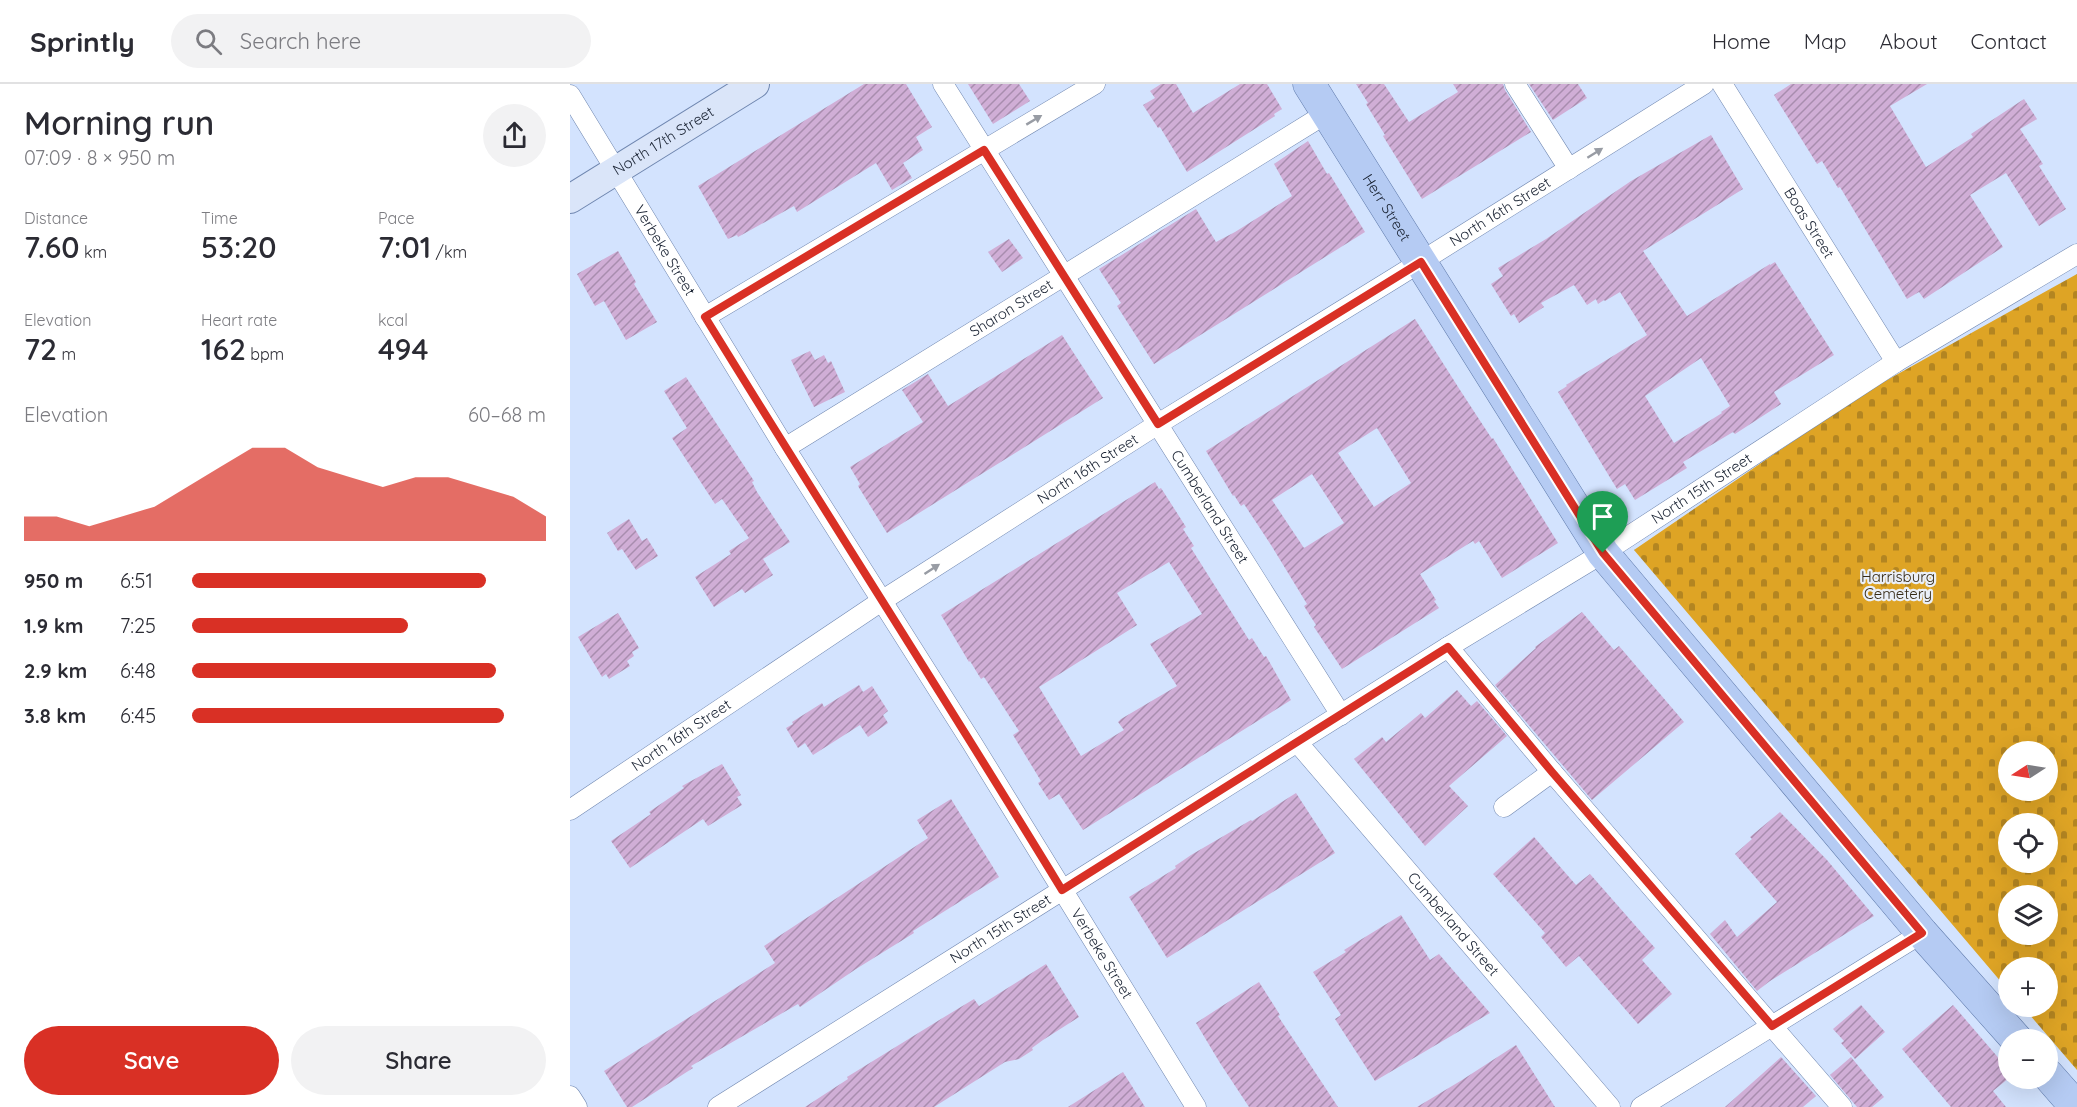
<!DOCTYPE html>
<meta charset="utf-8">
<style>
body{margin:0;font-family:Quicksand,sans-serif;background:#f2f2f3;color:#2b2b33;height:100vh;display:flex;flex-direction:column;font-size:22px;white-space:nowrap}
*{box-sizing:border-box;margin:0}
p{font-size:20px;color:#7c7c81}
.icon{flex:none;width:33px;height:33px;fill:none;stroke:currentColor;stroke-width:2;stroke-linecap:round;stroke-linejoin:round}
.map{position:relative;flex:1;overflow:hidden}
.side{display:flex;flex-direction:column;background:#fff;width:570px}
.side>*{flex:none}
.needle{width:39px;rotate:258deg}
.buttons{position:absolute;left:1428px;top:657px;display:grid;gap:12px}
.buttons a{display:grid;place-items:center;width:60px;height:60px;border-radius:50%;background:#fff;box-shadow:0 6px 24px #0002;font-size:30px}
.pin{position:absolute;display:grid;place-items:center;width:51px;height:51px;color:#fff;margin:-62px -26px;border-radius:50% 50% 50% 0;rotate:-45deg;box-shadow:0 0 6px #0007}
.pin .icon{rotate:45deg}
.round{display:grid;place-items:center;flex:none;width:63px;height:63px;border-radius:32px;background:#f2f2f3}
.summary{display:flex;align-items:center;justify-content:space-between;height:102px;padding:0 24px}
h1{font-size:33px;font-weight:600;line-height:45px}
.stats{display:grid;grid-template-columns:repeat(3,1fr);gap:9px;height:102px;padding:6px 24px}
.stats div{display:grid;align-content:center}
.stats b{font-size:30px;font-weight:600}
.stats small{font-size:16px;font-weight:400}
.stats p{font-size:16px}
.chart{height:168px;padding:12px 24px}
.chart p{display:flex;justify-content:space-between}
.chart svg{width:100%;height:108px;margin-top:6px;fill:#d93025;opacity:.7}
.button{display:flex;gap:12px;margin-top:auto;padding:12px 24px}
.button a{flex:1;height:69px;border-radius:36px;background:#d93025;color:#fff;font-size:24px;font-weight:600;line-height:69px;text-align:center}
.button a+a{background:#f2f2f3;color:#2b2b33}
ul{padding:0 24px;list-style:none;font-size:20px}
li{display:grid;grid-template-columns:96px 72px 1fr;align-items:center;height:45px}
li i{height:15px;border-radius:8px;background:#d93025}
header{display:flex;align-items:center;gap:36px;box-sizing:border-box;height:84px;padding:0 30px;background:#fff;border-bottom:2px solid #e1e1e2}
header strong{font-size:28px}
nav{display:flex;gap:33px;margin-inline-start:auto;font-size:21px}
.search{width:420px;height:54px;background:#f2f2f3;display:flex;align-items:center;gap:15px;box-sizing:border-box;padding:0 21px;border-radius:33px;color:#7c7c81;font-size:22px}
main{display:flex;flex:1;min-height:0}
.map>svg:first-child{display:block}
</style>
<header>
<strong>Sprintly</strong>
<div class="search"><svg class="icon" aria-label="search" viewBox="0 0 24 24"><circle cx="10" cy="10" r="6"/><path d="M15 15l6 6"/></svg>Search here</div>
<nav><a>Home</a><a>Map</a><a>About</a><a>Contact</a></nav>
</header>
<main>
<section class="side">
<div class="summary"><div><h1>Morning run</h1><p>07:09 · 8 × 950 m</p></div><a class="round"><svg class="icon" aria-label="share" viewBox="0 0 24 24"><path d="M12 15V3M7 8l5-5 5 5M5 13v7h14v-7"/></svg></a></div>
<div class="stats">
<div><p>Distance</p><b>7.60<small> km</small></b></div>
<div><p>Time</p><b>53:20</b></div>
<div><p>Pace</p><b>7:01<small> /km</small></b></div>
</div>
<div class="stats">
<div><p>Elevation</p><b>72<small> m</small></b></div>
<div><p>Heart rate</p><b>162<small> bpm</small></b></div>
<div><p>kcal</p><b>494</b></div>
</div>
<div class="chart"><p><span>Elevation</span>60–68 m</p>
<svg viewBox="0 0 160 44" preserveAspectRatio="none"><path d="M0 44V34L10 34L20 38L30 34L40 30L50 22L60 14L70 6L80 6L90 14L100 18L110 22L120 18L130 18L140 22L150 26L160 34V44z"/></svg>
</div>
<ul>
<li><b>950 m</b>6:51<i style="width:83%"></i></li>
<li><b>1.9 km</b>7:25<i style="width:61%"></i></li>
<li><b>2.9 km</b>6:48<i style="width:86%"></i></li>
<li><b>3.8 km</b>6:45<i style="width:88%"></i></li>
</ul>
<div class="button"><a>Save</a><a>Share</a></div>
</section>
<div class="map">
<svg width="1507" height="1023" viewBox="0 0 1507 1023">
<defs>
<pattern id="cemetery-stones" width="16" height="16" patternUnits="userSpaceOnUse" patternTransform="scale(1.5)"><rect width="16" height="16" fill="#dea425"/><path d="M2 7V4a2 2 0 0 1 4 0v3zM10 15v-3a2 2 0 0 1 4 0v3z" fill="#b38521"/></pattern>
<pattern id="building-hatch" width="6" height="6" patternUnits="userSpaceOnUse" patternTransform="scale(1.5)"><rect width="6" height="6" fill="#d0aed6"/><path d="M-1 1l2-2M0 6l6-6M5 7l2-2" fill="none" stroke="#a88dae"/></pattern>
</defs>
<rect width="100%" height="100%" fill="#d3e3fe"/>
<path fill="url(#cemetery-stones)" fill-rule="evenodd" d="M1507,190V986L1453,923L1478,922V884H1438V906L1064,466L1292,310ZM1438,668H1478V706H1438ZM1438,740H1478V778H1438ZM1438,812H1478V850H1438Z"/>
<g fill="url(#building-hatch)" fill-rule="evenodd">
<path d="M294,0H336L362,43L346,53L353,66L333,79L342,94L322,106L306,79L227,128L224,122L168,153L167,151L158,155L128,102Z"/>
<path d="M398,0H449L460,17L423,40Z"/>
<path d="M591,0H606L623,29L670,0H697L712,25L704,30L705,32L617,88L590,43L588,44L573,21L585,14L580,7Z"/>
<path d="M786,0H814L839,38L888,8L883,0H933L935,6L961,48L852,115L813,52L815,51L796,20L798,19Z"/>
<path d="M959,0H1008L1017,14L983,36Z"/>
<path d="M1221,0H1357L1320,22L1356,83L1403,53L1401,50L1454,15L1467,35L1450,45L1473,80L1469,82L1496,125L1469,142L1436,89L1400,111L1433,163L1354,215L1349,208L1337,215L1270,103L1268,104L1252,77L1247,80L1204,11Z"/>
<path d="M1141,51L1173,105L1073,167L1117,232L1200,180V181L1205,178L1264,271L1204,308L1211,320L1165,350L1163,348L1113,378L1117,384L1065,416L1055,400L1047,405L988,308L997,302L996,301L1077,251L1050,208L1035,217L1034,216L1028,220L1026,215L1017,221L1004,201L971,219L974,223L949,239L944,230L941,232L921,200L933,192L928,184L976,155L1061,97ZM1131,274L1160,322L1151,328L1152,329L1104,359L1075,312Z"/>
<path d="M738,57L757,90L759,89L795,148L584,280L547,222L551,219L529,185L626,125L646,158L665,148L722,112L704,80Z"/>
<path d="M439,155L453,174L432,188L418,168Z"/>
<path d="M48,167L66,198L64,200L87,238L56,256L34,217L25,222L7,190Z"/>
<path d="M845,235L890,306L922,355L923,354L988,459L932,494L909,457L905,460L903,457L850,490L866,516L864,517L869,524L772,585L744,543L746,541L734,522L737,520L701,461L674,420L671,422L664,411L663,412L636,367ZM807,344L841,399L804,423L768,369ZM742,390L774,439L734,464L702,416Z"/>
<path d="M492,251L533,314L317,449L288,402L290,400L280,383L353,338L332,306L358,290L378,322Z"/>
<path d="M240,267L245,276L254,271L258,279L261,277L275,308L244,323L221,276Z"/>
<path d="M116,293L184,397L182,398L187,408L220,458L193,475L203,491L175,509L172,505L144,523L125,493L161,470L159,467L179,454L152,415L145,420L102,354L117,344L94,307Z"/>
<path d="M585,398L589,405L591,404L616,443L613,445L624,462L621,464L679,556L682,554L694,573L696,572L721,616L513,746L489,710L479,716L468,699L471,697L443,651L449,647L414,593L411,595L400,577L399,578L371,531ZM599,478L632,530L580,560L607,602L551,635L548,638L554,646L511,672L469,603L567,541L547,509Z"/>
<path d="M59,435L72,457L77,454L88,472L66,486L52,465L48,467L37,449Z"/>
<path d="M1012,528L1044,566L1049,562L1114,638L1022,716L925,601L966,564L965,563Z"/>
<path d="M48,529L69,564L62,568L64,572L57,577L60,582L39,595L36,590L32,593L8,553Z"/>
<path d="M289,601L293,608L302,602L318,627L313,631L318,639L298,653L290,641L243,671L235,659L228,664L216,644L223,640L222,638L252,619L254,623Z"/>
<path d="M887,606L901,622L907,617L937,652L879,702L898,722L855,762L784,675L812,653L816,658L851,629L855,634Z"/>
<path d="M152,680L171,711L167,713L172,721L138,742L133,735L60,784L41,757L81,730L79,728L114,704L112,702Z"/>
<path d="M726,709L765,769L597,874L559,813L606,784L605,782L621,771L681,736L682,737Z"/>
<path d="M381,715L429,793L343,847L344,849L286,885L230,923L228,920L121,982L123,984L62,1023H57L34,987L205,879L194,862L358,754L347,736Z"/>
<path d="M1210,728L1257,776L1304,832L1200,897L1187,907L1140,850L1155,836L1167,853L1207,818L1165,770L1182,755L1180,753Z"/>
<path d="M964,753L1006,801L1020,790L1085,864L1072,876L1102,910L1068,940L1009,872L996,883L971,853L975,849L923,790Z"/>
<path d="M831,831L860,876L869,870L920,929L805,997L765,935L771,931L743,888L776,868L774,866Z"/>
<path d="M476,880L509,933L473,956L462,964L463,966L449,975L435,978L364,1023H235L278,995L277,993L371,935L404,915L409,922Z"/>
<path d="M689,898L710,931L708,932L768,1023H679L650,979L626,939Z"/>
<path d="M1291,921L1315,948L1285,975L1271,959L1274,957L1263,945Z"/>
<path d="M1383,921L1438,985L1439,994L1423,1007L1436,1023H1381L1332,965Z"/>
<path d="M946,961L985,1023H847L892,996Z"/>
<path d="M1211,973L1246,1012L1233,1023H1155Z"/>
<path d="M1281,973L1314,1013L1302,1023H1287L1260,991Z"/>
<path d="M553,988L575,1023H498Z"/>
</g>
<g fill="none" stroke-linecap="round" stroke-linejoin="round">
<defs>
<g id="minor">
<path id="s1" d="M373,0L771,631"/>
<path d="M945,0L999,85"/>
<path id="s2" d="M1152,0L1326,278"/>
<path id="s3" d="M0,11L215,364L402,659L626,1023"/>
<path d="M135,233L525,0"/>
<path id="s4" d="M215,364L757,29"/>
<path d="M878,563L982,688L1272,1023"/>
<path id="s5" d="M727,658L1040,1023"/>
<path d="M934,723L982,688"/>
<path id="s6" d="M0,726L313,516L588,340L828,192L1134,0"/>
<path d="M0,1012L7,1023"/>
<path id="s7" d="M148,1023L878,563L1033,469L1326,278L1507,170"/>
<path d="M1071,1023L1352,849"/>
</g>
<g id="secondary">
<path id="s8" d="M0,115L185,0"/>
</g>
<g id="primary">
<path id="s9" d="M739,0L1033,469L1352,849L1447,956"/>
<path d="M1478,991L1506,1023"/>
</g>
</defs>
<use href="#minor" stroke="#7087b0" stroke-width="21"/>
<use href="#secondary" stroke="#7087b0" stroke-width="30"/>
<use href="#primary" stroke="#5f7aab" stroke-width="33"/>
<use href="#minor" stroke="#fff" stroke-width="20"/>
<use href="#secondary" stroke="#dae5f9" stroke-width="28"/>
<use href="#primary" stroke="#b5cbf3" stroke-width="32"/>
</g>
<defs><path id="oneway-solid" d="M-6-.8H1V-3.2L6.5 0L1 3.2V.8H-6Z" transform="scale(1.5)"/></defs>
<g fill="#989ca4">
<use href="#oneway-solid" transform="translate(464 36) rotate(-31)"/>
<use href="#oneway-solid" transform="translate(1025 69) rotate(-32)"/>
<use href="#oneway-solid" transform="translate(362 485) rotate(-33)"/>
</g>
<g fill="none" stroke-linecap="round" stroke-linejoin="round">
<defs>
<path id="route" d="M414,66L588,340L851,178L1033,469L1352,849L1202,942L982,688L878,563L492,806C375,614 253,425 135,233Z"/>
</defs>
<use href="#route" stroke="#fff" stroke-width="12"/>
<use href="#route" stroke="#d93025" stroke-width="8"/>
</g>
<g text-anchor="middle" stroke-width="4.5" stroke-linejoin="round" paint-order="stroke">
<g font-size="15" fill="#1b2434" stroke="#eaeff8">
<text dy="5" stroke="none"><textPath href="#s8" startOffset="110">North 17th Street</textPath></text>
<text dy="5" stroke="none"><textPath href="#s9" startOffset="146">Herr Street</textPath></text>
<text dy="5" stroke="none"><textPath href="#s6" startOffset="1106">North 16th Street</textPath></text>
<text dy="5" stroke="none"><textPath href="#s2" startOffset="164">Boas Street</textPath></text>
<text dy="5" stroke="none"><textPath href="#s3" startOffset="182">Verbeke Street</textPath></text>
<text dy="5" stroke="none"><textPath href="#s4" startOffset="266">Sharon Street</textPath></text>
<text dy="5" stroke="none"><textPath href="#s6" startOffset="620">North 16th Street</textPath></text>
<text dy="5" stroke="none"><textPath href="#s7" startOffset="1162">North 15th Street</textPath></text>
<text dy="5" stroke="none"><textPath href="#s1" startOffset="500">Cumberland Street</textPath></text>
<text dy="5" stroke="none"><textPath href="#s6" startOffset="134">North 16th Street</textPath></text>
<text dy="5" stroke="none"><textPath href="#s5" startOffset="240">Cumberland Street</textPath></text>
<text dy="5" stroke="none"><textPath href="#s7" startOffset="334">North 15th Street</textPath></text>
<text dy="5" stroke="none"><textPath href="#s3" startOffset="1010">Verbeke Street</textPath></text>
</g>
<g font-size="15" fill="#352914" stroke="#eaeff8">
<text x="1328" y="498">Harrisburg<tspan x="1328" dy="17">Cemetery</tspan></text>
</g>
</g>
</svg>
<div class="buttons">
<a><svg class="needle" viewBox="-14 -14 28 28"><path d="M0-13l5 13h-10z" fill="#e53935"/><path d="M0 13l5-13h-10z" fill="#7c7c81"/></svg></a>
<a><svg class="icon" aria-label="locate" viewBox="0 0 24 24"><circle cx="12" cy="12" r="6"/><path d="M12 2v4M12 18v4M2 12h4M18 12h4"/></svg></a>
<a><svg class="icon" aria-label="layers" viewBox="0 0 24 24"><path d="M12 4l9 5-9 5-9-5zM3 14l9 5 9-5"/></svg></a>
<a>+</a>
<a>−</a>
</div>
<div class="pin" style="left:1033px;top:469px;background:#1e9e55"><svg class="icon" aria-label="arrive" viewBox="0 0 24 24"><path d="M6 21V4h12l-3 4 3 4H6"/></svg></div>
</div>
</main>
